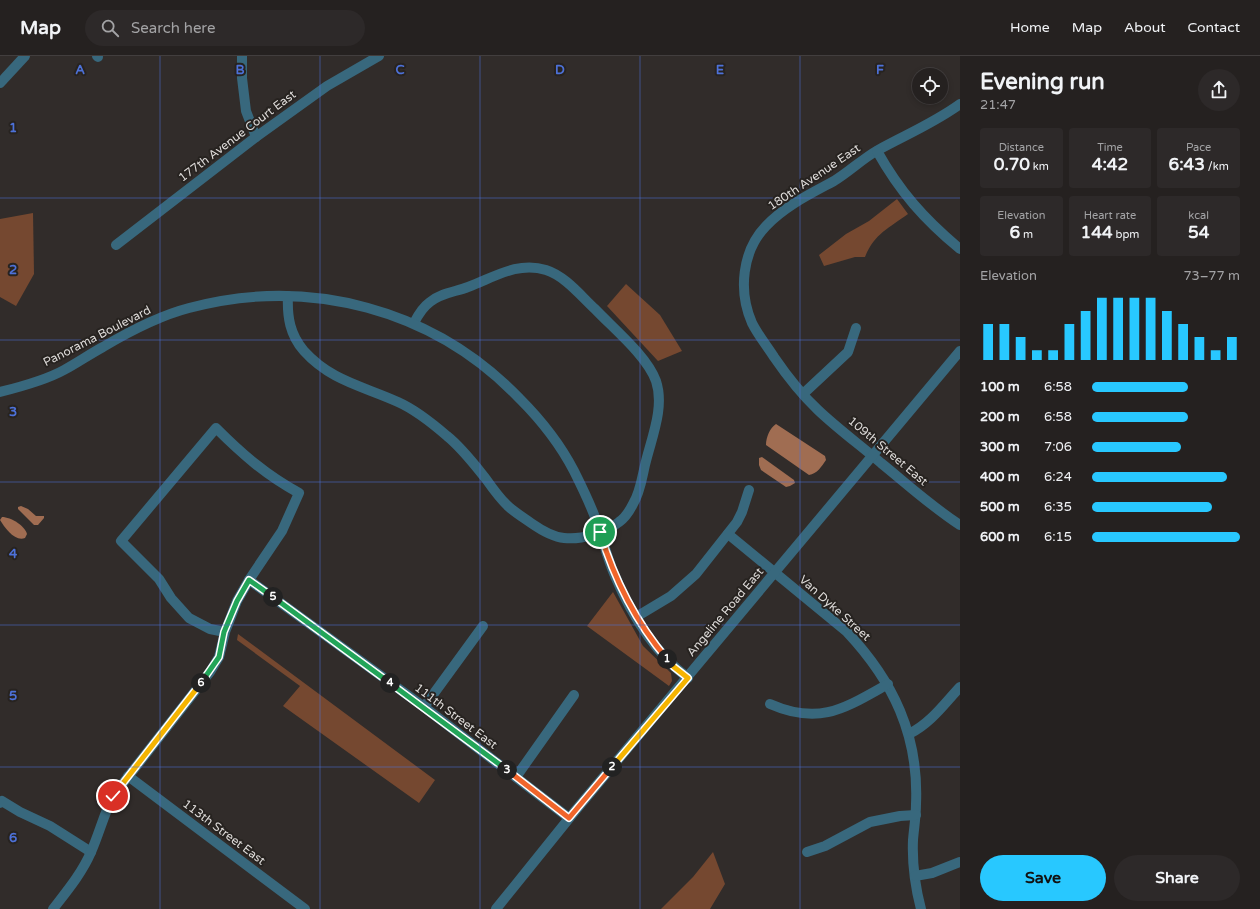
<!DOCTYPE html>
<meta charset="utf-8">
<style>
body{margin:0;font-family:"Varela Round",sans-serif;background:#2d2929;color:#f1f3f6;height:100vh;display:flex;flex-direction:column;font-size:15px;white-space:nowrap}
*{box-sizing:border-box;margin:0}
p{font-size:13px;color:#a3a3a5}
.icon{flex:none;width:22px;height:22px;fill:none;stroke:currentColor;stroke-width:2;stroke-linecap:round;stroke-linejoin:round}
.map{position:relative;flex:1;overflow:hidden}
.details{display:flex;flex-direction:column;background:#252120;width:300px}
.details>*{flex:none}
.controls{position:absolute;left:912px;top:12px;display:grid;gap:8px}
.controls a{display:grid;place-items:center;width:36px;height:36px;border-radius:50%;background:#252120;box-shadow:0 2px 6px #0003,0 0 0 1px #423e3e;font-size:20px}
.pin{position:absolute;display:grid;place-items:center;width:34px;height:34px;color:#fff;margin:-17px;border:2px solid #fff;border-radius:50%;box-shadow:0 1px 4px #0007}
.km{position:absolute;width:20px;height:20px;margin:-10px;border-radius:50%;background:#222;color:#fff;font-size:11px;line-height:20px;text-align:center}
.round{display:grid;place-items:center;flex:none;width:42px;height:42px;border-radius:21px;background:#2d2929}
.head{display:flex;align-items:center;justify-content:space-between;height:68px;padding:0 20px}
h1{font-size:22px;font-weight:700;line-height:30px}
.stats{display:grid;grid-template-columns:repeat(3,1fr);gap:6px;height:68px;padding:4px 20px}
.stats div{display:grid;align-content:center;border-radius:4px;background:#2d2929;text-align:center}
.stats b{font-size:17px;font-weight:700}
.stats small{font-size:11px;font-weight:400}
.stats p{font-size:11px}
.chart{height:112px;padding:8px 20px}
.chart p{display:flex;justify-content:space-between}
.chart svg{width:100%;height:72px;margin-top:4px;stroke:#28c8ff;stroke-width:6}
.action{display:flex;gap:8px;margin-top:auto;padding:8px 20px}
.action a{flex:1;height:46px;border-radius:24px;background:#28c8ff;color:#111;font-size:16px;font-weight:700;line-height:46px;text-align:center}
.action a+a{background:#2d2929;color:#f1f3f6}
ul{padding:0 20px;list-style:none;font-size:13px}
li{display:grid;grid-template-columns:64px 48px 1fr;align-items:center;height:30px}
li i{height:10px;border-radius:5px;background:#28c8ff}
header{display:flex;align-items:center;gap:24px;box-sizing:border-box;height:56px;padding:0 20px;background:#252120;border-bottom:1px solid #423e3e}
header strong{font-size:19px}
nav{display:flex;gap:22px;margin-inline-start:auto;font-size:14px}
.search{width:280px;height:36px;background:#2d2929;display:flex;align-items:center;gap:10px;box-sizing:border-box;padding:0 14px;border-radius:22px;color:#a3a3a5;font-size:15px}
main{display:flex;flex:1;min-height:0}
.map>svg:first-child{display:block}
</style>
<header>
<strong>Map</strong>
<div class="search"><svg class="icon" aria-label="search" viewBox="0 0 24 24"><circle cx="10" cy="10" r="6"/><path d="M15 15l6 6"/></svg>Search here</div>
<nav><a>Home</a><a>Map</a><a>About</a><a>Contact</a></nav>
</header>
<main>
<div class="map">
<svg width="960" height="853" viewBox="0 0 960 853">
<rect width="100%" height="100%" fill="#312c2a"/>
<g fill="#754830">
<path d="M897,143L908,158C889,172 874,178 865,201H855L824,210L819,199L846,178L869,165Z"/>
<path d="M33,157L34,218L16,250L0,241V163Z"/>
<path d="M626,228L660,259L682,295L658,305L607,250Z"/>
<path d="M613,536L643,590L671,617L672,625L669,630L587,570Z"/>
<path d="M238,578L435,724L419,747L283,650L300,630L237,584Z"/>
<path d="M713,796L725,828L710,853H661L693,821Z"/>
</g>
<g fill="#a06d52">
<path d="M776,368L825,400L826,404C822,410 817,418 809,419L766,389C766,381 770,372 776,368Z"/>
<path d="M762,401L794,424L795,427L790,430L786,431L761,414L759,409V402Z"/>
<path d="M21,450L28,453L36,460H44V462L38,469H34L18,453V451Z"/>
<path d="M2,461C11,461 25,470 27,478L25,482C15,486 5,472 0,464Z"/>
</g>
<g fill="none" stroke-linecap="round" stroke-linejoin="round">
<g stroke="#38687d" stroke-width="10">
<path d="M97,0L98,1"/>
<path d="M242,0V22L246,55L256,81"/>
<path d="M0,27L25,0"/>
<path d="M960,48C934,67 905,79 878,94C862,103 849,116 834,125C810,138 785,150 766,170C742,195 738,235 752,267C758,279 767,290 774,301C787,320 801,338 818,354C838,373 860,389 881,407C907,428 932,451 960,469"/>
<path d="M877,95C900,136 924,163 960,193"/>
<path d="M116,189L256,81L327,30L379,0"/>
<path d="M288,240C287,261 290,279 304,295C331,325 363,330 398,346C416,354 432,367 447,380C462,392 474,408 486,423C493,433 500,443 509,451C516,457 524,462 531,467C541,474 552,481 564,482C581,484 606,477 619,466C625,462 630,454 633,448C640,437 642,422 645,409C651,383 665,352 656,325C647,300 614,273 595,253C580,239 565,220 546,214C517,205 493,222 468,231C455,236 441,237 430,246C423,251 418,259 414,267"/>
<path d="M0,336C20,331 46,324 64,314C77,307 90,298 103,291C130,275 158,260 189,252C309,220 434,253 520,343C541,364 560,388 574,415C582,431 590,447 596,464C603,483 607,502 615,520C631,558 654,596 688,622"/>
<path d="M803,338L848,296L856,272"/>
<path d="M728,478L847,576C893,625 919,679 916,748C916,760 914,772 913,784C912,807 915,830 921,853"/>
<path d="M249,524L424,651L569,762"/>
<path d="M636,561L671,540L696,518L737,466L742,456L749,434"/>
<path d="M770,648C820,670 845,652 888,628"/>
<path d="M424,651L483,570"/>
<path d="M909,678C931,667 944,648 960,631"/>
<path d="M128,720L305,853"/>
<path d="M516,721L574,639"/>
<path d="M0,747L2,745L20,756L50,770L91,796"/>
<path d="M807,796L825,790L870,766L900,760L916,759"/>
<path d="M915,820L932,817L960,806"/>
<path d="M53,853C67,835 82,817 91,796C99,778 104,758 113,740L210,616L219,601L225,576L237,545L249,524L282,475L299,437C266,419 242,398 216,372L121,485L159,523L171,542L189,562L210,573L225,576"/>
<path d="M496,853L575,755L960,295"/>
</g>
</g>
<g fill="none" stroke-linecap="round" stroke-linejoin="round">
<defs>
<path id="split-1" d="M600,476C614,523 635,565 667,603"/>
<path id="split-2" d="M612,711L688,622L674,611L667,603"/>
<path id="split-3" d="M507,714L569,762L612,711"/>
<path id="split-4" d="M390,627L507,714"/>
<path id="split-5" d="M273,541L390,627"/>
<path id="split-6" d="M201,627L219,601L224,576L237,545L249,524L273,541"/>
<path id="split-7" d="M113,740L201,627"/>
</defs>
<use href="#split-1" stroke="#fff" stroke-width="8"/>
<use href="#split-2" stroke="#fff" stroke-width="8"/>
<use href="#split-3" stroke="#fff" stroke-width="8"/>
<use href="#split-4" stroke="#fff" stroke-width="8"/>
<use href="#split-5" stroke="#fff" stroke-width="8"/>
<use href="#split-6" stroke="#fff" stroke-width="8"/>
<use href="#split-7" stroke="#fff" stroke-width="8"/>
<use href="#split-1" stroke="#f0652b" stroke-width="5"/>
<use href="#split-2" stroke="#f5b400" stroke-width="5"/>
<use href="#split-3" stroke="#f0652b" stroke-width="5"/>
<use href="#split-4" stroke="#22a559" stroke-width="5"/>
<use href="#split-5" stroke="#22a559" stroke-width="5"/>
<use href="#split-6" stroke="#22a559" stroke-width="5"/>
<use href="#split-7" stroke="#f5b400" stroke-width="5"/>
</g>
<path fill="none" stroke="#4d71d8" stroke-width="1" stroke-opacity="0.55" d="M160,0V853M320,0V853M480,0V853M640,0V853M800,0V853M0,142H960M0,284H960M0,426H960M0,569H960M0,711H960"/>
<g text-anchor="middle" stroke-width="4" stroke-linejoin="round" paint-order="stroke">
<g font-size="12" fill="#dedbd9" stroke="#272320">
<text transform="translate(237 80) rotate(-37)" y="4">177th Avenue Court East</text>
<text transform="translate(814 121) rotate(-34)" y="4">180th Avenue East</text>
<text transform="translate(97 280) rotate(-27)" y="4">Panorama Boulevard</text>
<text transform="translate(888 395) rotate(40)" y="4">109th Street East</text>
<text transform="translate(835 552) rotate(42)" y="4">Van Dyke Street</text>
<text transform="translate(725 556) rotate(-50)" y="4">Angeline Road East</text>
<text transform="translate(456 660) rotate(37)" y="4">111th Street East</text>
<text transform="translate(224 776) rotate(37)" y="4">113th Street East</text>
</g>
</g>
<g font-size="13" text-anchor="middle" font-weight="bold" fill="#4d71d8" stroke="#272320" stroke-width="4" stroke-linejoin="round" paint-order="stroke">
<text x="80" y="18">A</text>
<text x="240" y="18">B</text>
<text x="400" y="18">C</text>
<text x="560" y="18">D</text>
<text x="720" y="18">E</text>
<text x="880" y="18">F</text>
<text x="13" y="76">1</text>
<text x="13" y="218">2</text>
<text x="13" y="360">3</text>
<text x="13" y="502">4</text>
<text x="13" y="644">5</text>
<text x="13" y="786">6</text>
</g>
</svg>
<div class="controls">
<a><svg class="icon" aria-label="locate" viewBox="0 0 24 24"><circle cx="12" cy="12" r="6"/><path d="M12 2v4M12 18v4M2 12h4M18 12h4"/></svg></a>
</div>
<div class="pin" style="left:600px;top:476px;background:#1e9e55"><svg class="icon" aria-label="arrive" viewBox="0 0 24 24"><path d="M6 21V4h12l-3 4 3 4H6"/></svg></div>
<div class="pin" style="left:113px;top:740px;background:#d93025"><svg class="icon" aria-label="check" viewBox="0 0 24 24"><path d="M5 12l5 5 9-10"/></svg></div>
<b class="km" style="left:667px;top:603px">1</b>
<b class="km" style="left:612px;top:711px">2</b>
<b class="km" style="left:507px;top:714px">3</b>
<b class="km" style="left:390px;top:627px">4</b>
<b class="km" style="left:273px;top:541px">5</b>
<b class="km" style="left:201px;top:627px">6</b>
</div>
<section class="details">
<div class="head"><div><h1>Evening run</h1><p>21:47</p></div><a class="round"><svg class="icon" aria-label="share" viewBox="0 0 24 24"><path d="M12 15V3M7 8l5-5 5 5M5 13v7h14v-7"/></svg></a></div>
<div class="stats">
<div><p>Distance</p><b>0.70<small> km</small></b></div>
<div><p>Time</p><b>4:42</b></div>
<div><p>Pace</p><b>6:43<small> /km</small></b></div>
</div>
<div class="stats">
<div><p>Elevation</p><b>6<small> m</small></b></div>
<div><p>Heart rate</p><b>144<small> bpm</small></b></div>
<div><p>kcal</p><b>54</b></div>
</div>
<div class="chart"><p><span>Elevation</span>73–77 m</p>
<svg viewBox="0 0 160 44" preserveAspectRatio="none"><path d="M5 44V22M15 44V22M25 44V30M35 44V38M45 44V38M55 44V22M65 44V14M75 44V6M85 44V6M95 44V6M105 44V6M115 44V14M125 44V22M135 44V30M145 44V38M155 44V30"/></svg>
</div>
<ul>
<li><b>100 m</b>6:58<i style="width:65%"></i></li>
<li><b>200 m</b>6:58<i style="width:65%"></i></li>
<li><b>300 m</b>7:06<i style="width:60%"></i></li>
<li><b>400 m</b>6:24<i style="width:91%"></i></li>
<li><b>500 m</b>6:35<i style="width:81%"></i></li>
<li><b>600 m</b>6:15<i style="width:100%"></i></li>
</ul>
<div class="action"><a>Save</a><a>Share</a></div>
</section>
</main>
